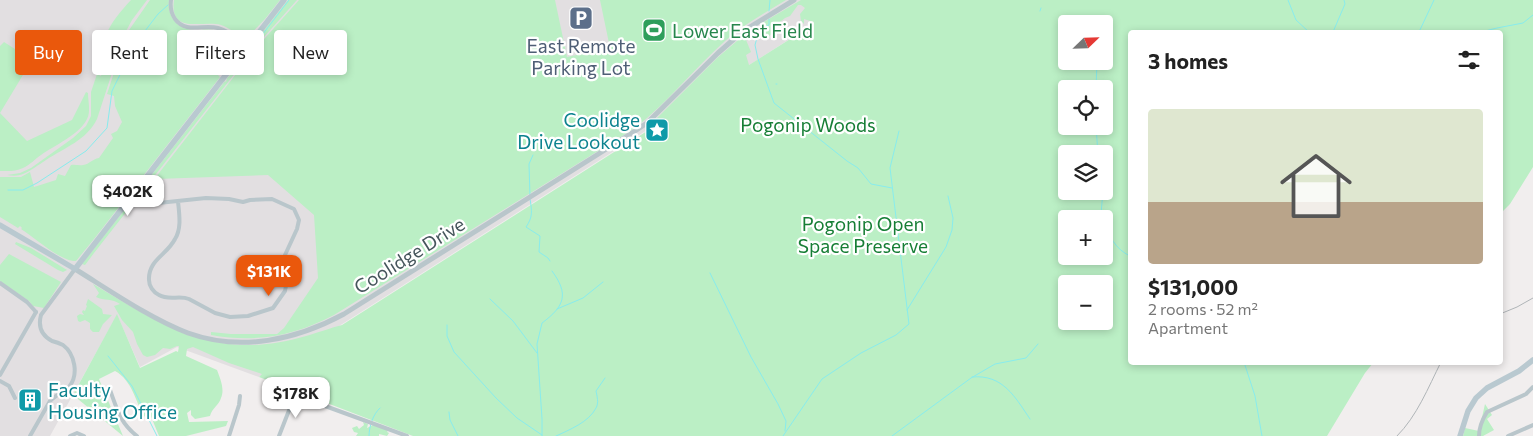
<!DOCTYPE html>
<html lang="en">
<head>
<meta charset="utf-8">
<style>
	:root { --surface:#fff; --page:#f2f2f2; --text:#222; --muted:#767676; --accent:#ea580c }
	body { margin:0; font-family:Commissioner,sans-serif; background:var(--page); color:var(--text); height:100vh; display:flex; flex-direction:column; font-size:19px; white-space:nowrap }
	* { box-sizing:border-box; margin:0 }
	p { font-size:16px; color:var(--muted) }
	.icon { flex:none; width:28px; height:28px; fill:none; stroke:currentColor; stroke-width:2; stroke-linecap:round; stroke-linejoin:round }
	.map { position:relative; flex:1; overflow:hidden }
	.drawer { position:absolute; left:1128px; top:30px; width:375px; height:335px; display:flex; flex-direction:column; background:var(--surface); border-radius:5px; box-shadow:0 2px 8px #0003 }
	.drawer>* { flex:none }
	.guide { position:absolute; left:15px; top:30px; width:475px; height:45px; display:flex; gap:10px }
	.needle { width:32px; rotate:67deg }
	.tools { position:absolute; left:1058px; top:15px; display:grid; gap:10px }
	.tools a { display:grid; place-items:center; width:55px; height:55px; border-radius:5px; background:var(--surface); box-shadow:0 2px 8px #0003; font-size:25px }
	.price { position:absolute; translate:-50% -42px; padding:0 11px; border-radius:10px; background:#fff; color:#222; font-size:16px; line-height:32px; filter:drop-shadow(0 1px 2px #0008) }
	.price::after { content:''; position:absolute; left:50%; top:30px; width:15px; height:11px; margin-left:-8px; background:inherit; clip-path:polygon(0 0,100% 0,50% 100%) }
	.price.active { background:var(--accent); color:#fff }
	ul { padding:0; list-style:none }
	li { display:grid; align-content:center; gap:10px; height:265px; padding:0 20px }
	li span { display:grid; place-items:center; height:155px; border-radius:5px; color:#555 }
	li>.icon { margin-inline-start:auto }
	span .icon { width:90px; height:90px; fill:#fffc; stroke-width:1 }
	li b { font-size:21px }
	h2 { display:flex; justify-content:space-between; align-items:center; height:60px; padding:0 20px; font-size:21px }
	.pill { padding:0 18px; border-radius:5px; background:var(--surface); box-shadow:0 2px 8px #0003; font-size:18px; line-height:45px }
	.pill.active { background:var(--accent); color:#fff }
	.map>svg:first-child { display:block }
	.education { fill:#e2dfe1 }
	.green { fill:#bbefc5; fill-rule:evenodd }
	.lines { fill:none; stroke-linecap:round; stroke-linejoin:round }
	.stream { stroke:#88eced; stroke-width:1 }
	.minor { stroke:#b9c6cb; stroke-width:4 }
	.tertiary { stroke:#b9c6cb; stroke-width:5 }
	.secondary { stroke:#b9c9d0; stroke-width:5.5 }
	.rail { stroke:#b0b5b8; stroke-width:1 }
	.labels { text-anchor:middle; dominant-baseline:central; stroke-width:4.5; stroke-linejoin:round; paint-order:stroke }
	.leisure-label { font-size:19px; fill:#27864d; stroke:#fff; text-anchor:start }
	.service-label { font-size:19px; fill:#4e5e75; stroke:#fff }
	.culture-label { font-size:19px; fill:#0d838f; stroke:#fff; text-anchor:end }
	.park-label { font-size:19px; fill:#167e35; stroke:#fff }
	.street-label { font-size:19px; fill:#46565c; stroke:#fff }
</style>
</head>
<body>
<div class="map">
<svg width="1533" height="436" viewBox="0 0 1533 436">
	<rect width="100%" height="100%" fill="#f1eeee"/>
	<polygon class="education" points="0,0 851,0 259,377 177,347 140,367 117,315 50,436 0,436"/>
	<g class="green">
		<path d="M131 0H147L132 20 125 33 97 119C87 140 64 148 46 160 38 165 31 171 23 174 18 176 13 176 7 175L20 173 31 168 73 138 86 126 91 116V92L97 74 101 76 103 67 100 66C103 34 109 24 131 0Z"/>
		<path d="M150 0H169C167 18 179 31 197 30L198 32H201V30C217 28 227 33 240 43V46L235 51 233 55 230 56 232 59 221 75H218L220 77 217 81 94 239 76 261C61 262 34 237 21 229L22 228 20 226 18 228 0 217V177H21L30 172 34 187 56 180 58 174 65 176 71 165C75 164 79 166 83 165 90 164 92 159 99 158L113 138 111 134 117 131 122 122 115 106 114 96 107 94 127 33Z"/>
		<path d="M174 0H280L265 19 244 41C238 35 230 28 221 25 203 20 169 35 174 0Z"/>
		<polygon points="288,0 297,0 255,47 254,45 257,39"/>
		<path d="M299 0H555L567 57 610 48 600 0H786C765 13 743 25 725 41 694 69 668 102 635 128L334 315C294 336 257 343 211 335V332L231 334H277L284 328 318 278 314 215 268 175 156 179 145 191 257 47Z"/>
		<path d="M801 0H1533V167L1510 204 1500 214V32H1130V362L1373 363 1365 373 1327 436H413L259 377 262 374 229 363 193 347 187 349 186 356 217 370C220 378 225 389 221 398 219 405 212 408 210 416L195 419 191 415V410L187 413 189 422 228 421 226 426 186 436H159L150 414 148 412 144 417C136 402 132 380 115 371L99 379 123 436 73 395 117 314 140 368 176 351 178 352 179 346H177L170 349 163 348 155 355 147 357 143 355 137 344 133 332 122 320 114 306 120 304C112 298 104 301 96 297L99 293 93 284C153 319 202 354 275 343 298 340 320 331 342 325L655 126 653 122 717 58 744 35 751 52 746 55 749 65 814 24 813 22 804 19V24L801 21 800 14 805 8 801 5H798L790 16 785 18 780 22 781 27 769 36 762 35 765 28 762 23ZM1066 24H1104V61H1066ZM1066 89H1104V126H1066ZM1066 154H1104V191H1066ZM1066 219H1104V256H1066ZM1066 284H1104V321H1066Z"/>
		<path d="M4 42 32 60 0 113 27 141 72 120 86 92 88 93C88 101 91 112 87 119 79 135 55 145 41 155 35 159 30 165 23 168 15 172 8 171 0 171V46Z"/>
		<polygon points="251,51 236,72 94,253 85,265 82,264 225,81 226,82 227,78 240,65"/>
		<polygon points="16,242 31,248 67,270 63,272 58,270 15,244"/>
		<polygon points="9,254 61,282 44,308 33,306 29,301 0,281 0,265"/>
		<polygon points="88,299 102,309 103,314 112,315 103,324 99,332 93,332 90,329 90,323 85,320 80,322 78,321 77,316 80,314 84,315 82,312 83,310 85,311 87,306 86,305"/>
		<polygon points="1485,404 1492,415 1487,419 1494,430 1483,436 1463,436 1465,428 1479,431"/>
		<polygon points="363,422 368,424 367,428 373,425 390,428 387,432 389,433 387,436 379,434 379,436 356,436 358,433 354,432 352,428 357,426 359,429 364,425"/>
	</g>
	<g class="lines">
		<g class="stream">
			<polyline points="1288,0 1296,20 1309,32"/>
			<polyline points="769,11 770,0"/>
			<polyline points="1040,11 1041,8"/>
			<polyline points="769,19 769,25 764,27 758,34 755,45 758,59 774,103 847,161 858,168 871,184 892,188"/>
			<polyline points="1135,31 1137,32"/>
			<polyline points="1333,32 1345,4 1344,0"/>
			<polyline points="1419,32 1434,0"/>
			<polyline points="1481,32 1497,28 1523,23 1533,15"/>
			<polyline points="259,39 289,0"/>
			<polyline points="776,84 777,84"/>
			<polyline points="1096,89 1097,61"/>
			<polyline points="1096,126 1098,154"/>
			<polyline points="8,190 23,190 37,183 86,151 107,128 112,91 135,44 158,14 168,5"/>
			<polyline points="530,196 529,164 533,155"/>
			<path d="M530 199C532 211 533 217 526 227L540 236 539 252 548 258 550 261"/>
			<polyline points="1103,219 1101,214 1103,191"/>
			<path d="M1104 221C1109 236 1115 249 1130 256"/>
			<polyline points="710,273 751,357 778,404 786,421 785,431"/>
			<polyline points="490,299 513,321 537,353"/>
			<polyline points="557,309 583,298 603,282"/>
			<polyline points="907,310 946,247 952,230 953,218 948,196"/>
			<polyline points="447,325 447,336 454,352 496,398 517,418 542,435"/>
			<polyline points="108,356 132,386 157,436"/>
			<polyline points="1244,362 1255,396 1262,436"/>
			<path d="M972 377C1003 374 1015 397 1030 419"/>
			<polyline points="449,412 450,420 458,436"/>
			<path d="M369 436C369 427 373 414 380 408"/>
			<path d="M542 436V419L537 344 542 323C565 306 569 294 552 271"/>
			<path d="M556 436C569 430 589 422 596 408 599 403 597 396 596 391L605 378"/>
			<polyline points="783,436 822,379 861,353 896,335 909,324 890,168 899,131"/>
			<polyline points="892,436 971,378 995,364 1026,358 1038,344"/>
		</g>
		<g class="minor">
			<path d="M171 0C170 7 171 13 175 19 186 34 203 24 218 28 230 31 238 40 248 47"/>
			<path d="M149 204 206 198 229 199 243 202 250 200 272 199 294 209 299 220 297 229 285 255 287 280 285 291 273 308 248 316 230 317 215 313 189 299C179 295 169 301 159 295 153 292 149 286 149 280 148 260 167 255 175 239 182 228 179 213 178 201"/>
			<polyline points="0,283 27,302 36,312"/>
			<polyline points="0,375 36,312"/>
			<polyline points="0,381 9,386 15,398"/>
			<path d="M110 390C117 409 120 423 137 436"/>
			<path d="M30 436 50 401C56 394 64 393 69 387 79 375 75 354 63 345 59 343 56 342 52 341 41 335 38 326 41 315L75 269"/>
			<polyline points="70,436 77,433 84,436"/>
			<polyline points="229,436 239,405 240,396"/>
			<polyline points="279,436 295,395 407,436"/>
			<path d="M1479 436C1479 427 1482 420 1487 412L1526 394 1533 387"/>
			<polyline points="1508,436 1533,425"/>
		</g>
		<path class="tertiary" d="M75 269C109 290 151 319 188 333 241 352 296 340 344 314L635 131 647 123 718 53 742 32 794 0"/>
		<g class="secondary">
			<polyline points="0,225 75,269 284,0"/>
			<polyline points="1460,436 1468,411 1476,398 1487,388 1519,371 1533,360"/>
		</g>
		<g class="rail">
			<polyline points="1500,314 1517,307 1533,298"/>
			<path d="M1397 436C1417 416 1428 388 1441 362"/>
		</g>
	</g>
	<defs>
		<g id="parking-square" transform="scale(1.25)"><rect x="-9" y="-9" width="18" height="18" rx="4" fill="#5c6f8a" stroke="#fff"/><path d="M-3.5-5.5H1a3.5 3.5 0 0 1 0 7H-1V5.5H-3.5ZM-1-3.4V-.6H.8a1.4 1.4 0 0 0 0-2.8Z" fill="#fff"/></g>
		<g id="stadium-square" transform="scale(1.25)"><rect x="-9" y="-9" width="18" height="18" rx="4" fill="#2e9e5b" stroke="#fff"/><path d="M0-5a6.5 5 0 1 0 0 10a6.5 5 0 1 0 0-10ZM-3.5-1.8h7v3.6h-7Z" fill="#fff"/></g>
		<g id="sight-square" transform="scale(1.25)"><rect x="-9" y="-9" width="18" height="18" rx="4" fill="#0f9aa8" stroke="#fff"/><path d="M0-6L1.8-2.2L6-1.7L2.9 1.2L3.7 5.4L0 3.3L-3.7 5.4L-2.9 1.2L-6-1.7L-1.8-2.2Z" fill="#fff"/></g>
		<g id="building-square" transform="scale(1.25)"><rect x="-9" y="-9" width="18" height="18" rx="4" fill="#0f9aa8" stroke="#fff"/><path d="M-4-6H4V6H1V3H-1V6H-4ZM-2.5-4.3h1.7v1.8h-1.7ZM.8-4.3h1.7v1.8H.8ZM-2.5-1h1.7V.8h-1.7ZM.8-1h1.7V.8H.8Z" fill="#fff"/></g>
	</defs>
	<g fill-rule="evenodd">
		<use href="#parking-square" x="581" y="18"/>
		<use href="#stadium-square" x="654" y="30"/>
		<use href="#sight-square" x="657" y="130"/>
		<use href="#building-square" x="30" y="400"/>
	</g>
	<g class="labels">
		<g class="leisure-label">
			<text x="672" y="30">Lower East Field</text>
		</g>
		<g class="service-label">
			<text x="581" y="45">East Remote<tspan x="581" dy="22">Parking Lot</tspan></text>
		</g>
		<g class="culture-label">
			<text x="640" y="119">Coolidge<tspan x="640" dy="22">Drive Lookout</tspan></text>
			<text x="48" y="389" text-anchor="start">Faculty<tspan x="48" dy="22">Housing Office</tspan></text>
		</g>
		<g class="park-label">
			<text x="808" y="124">Pogonip Woods</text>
			<text x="863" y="223">Pogonip Open<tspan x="863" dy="22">Space Preserve</tspan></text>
		</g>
		<g class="street-label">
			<text transform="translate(409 255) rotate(-32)">Coolidge Drive</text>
		</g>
	</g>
</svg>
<div class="tools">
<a><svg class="needle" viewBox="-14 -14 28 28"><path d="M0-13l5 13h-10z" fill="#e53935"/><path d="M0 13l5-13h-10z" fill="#767676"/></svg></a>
<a><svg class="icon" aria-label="locate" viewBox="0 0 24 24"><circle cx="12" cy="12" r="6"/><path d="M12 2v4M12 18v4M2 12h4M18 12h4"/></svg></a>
<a><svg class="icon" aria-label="layers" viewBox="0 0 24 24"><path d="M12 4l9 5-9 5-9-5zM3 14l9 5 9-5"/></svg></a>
<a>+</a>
<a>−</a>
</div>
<b class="price" style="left:128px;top:217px">$402K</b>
<b class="price active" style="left:269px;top:297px">$131K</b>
<b class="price" style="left:296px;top:419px">$178K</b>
<div class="guide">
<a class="pill active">Buy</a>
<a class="pill">Rent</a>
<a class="pill">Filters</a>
<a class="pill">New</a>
</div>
<section class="drawer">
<h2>3 homes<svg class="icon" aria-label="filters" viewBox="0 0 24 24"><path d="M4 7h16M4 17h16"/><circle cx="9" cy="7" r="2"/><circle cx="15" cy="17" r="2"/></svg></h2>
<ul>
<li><span style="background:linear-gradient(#dfe7d0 60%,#b9a48a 0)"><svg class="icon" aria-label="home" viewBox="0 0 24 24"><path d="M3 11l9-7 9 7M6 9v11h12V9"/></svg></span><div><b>$131,000</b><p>2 rooms · 52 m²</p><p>Apartment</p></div></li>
</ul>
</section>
</div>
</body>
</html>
